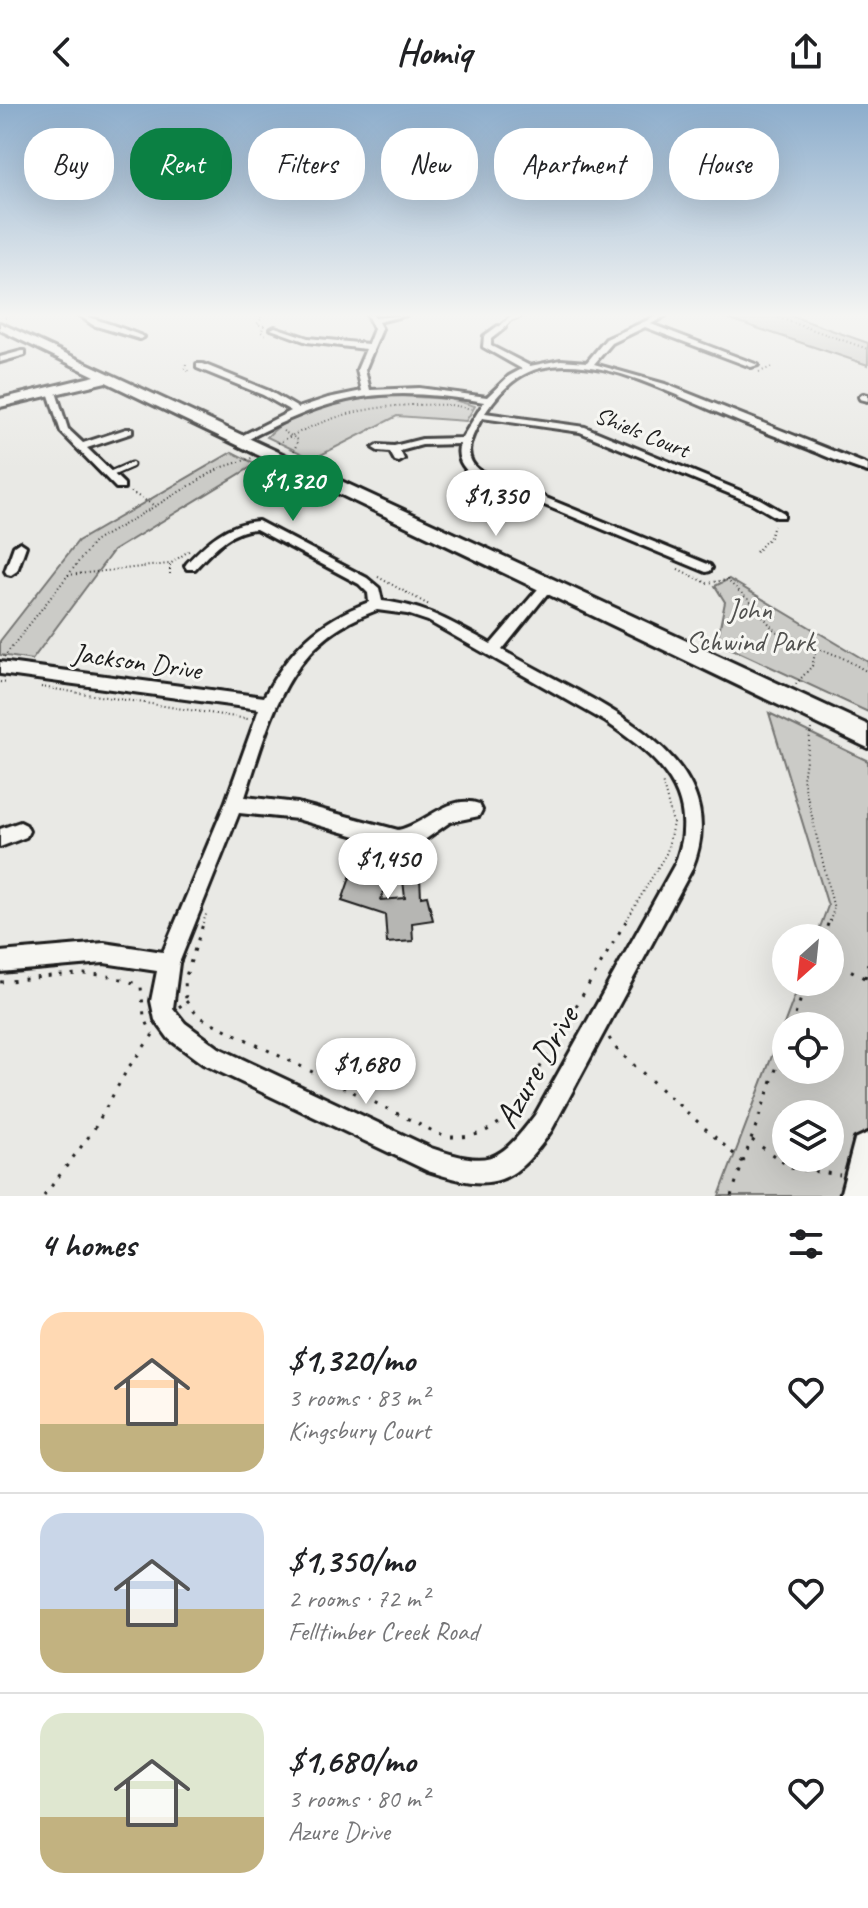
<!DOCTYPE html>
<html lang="en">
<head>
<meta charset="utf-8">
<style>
	:root { --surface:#fff; --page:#f6f6f6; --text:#202124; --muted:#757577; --line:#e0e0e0; --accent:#0b8043 }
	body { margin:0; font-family:Caveat,sans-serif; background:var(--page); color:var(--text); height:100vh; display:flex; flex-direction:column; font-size:30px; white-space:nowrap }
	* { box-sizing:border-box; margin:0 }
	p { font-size:26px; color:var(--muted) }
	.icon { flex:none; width:44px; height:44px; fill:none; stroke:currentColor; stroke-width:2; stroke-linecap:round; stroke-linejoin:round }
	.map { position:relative; height:1092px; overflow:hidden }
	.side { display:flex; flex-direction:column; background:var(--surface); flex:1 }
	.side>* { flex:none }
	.top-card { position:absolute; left:24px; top:24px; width:820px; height:72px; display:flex; gap:16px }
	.needle { width:52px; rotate:207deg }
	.tools { position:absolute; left:772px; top:820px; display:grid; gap:16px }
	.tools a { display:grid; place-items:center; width:72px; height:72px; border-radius:50%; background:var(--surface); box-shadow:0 8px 32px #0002; font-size:40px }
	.price { position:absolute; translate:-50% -68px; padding:0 18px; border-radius:28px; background:#fff; color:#222; font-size:26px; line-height:52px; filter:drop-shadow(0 2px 4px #0008) }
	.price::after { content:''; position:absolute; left:50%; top:48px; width:24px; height:18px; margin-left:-12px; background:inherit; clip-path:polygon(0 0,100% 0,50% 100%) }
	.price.selected { background:var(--accent); color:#fff }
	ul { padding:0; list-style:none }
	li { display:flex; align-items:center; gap:24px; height:200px; padding:0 40px }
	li+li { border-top:2px solid var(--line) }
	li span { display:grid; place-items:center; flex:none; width:224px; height:160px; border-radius:24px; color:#555 }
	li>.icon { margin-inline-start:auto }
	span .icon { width:96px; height:96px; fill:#fffc; stroke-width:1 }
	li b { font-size:34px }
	h2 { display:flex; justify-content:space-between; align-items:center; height:96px; padding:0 40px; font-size:34px }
	.tag { padding:0 28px; border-radius:32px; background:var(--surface); box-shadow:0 8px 32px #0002; font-size:28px; line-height:72px }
	.tag.selected { background:var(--accent); color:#fff }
	header { display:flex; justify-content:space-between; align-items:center; height:104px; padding:0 40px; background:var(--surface); font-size:36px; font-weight:700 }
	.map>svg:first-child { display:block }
	.green { fill:#cbcbc7; stroke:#747472; stroke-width:2; fill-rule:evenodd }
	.building { fill:#b6b6b3; stroke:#1c1c1c; stroke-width:2 }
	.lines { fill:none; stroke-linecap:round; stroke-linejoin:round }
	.lane-far1-casing { stroke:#1c1c1c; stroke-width:7 }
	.lane-casing { stroke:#1c1c1c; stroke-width:9 }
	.street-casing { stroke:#1c1c1c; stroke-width:6 }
	.secondary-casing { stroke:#1c1c1c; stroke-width:6 }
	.path-far1 { stroke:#1c1c1c; stroke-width:2; stroke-dasharray:1 3; stroke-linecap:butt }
	.path { stroke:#1c1c1c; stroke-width:3; stroke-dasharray:3 9; stroke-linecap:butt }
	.lane-far1 { stroke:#f6f6f2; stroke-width:4 }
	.lane { stroke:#f6f6f2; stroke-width:5 }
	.street { fill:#f6f6f2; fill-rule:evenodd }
	.secondary { fill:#f6f6f2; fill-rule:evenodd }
	.labels { text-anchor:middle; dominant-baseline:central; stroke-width:6; stroke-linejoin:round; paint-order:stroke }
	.far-street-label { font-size:24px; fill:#1c1c1c; stroke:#f6f6f2 }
	.park-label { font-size:28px; fill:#51514f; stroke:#f6f6f2 }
	.street-label { font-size:28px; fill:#1c1c1c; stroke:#f6f6f2 }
	.near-street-label { font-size:34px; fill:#1c1c1c; stroke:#f6f6f2 }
</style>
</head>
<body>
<header><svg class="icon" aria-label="back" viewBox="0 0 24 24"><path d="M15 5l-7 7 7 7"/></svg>Homiq<svg class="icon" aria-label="share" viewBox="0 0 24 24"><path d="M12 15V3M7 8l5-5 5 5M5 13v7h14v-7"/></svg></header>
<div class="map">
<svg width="868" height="1092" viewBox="0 0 868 1092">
	<rect width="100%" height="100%" fill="#e9e9e5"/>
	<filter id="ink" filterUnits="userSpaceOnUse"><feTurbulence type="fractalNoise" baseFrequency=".0125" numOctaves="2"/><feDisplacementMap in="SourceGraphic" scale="16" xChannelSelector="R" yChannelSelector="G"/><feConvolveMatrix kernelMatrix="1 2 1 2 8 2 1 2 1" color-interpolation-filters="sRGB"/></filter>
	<g filter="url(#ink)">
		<g class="green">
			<polygon points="718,211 789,211 868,239 868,261"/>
			<path d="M397 292 450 295 475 302 466 317 397 312 313 355 267 333C296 302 355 294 397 292Z"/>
			<polygon points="232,348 256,360 113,447 32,556 0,551 0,537 78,437"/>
			<polygon points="729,475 868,558 868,608 717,538 725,498 715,482"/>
			<path d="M769 609 868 657V1092H719L800 878H830V834H816L828 802ZM786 922H830V966H786ZM786 1010H830V1054H786Z"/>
		</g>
		<polygon class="building" points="355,759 390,767 381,796 405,794 403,776 420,773 421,793 427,792 433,816 412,819 413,837 387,839 385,811 342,797"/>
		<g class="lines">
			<g class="lane-far1-casing">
				<polyline id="lane-far1" points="501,224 510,215 522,211"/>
			</g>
			<g class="lane-casing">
				<polyline id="lane" points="108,371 131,361"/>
			</g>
			<g class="street-casing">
				<g id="street">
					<path d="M79 211C86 211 136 229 144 233L140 235 93 221Z"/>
					<path d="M367 211H373L375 214 406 211 378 218 382 225 365 266 370 286 419 284 487 293 509 272 522 265 483 243 484 232 498 222 505 224 491 235V242L530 262 561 256 587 258 606 235 659 211H667L651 220 758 261 751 263 645 223 612 239 594 260 665 280 868 361V368C847 362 826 352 806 344 773 331 741 319 709 305 658 284 597 251 540 264 516 270 498 289 485 309L585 323 760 395 784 409V413H776L752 399 580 328 482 314C472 332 460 352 480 367L710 461 712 464 710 467 706 468 472 371C463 364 455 353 460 340L422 341 400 347 404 355 399 358 395 357 390 348 378 347 373 344 378 341 394 342 422 335 462 334 484 298C381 281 333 290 241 339H235V335L291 307 263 291 197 264V260H203L269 287 298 304 328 294 362 287 357 266 366 245 307 238 271 225 275 223 308 234 368 240 374 225Z"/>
					<polygon points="22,247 25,247 25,251 0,258 0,253"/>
					<polygon points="52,285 56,288 68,325 83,339 126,325 132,325 132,329 87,344 124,380 124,384 116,384 61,328 48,288"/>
					<polygon points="863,290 868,291 868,297 860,295 859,293"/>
					<path d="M258 417 367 474 379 484 382 497C427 502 452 519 491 540L543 479H551L553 482 551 485 502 546C527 560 552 573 578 587 646 624 730 676 691 767L551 1027C512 1083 492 1088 428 1067L203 960 169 935 155 916 151 897 157 867 104 859 0 868V848L104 839 163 848 225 700 259 605 0 570V558L264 593C289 546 318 517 369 498L368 489 359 480 256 425C230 426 212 447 195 465H187L185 462 187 459C207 438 227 419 258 417ZM377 506 407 510 428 517 606 618C644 644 687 675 683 727 683 737 679 748 676 758L535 1011C498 1060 489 1063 431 1044L219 944 185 919 173 904 179 859 239 709 297 715 398 744 423 737 450 718 479 712 482 706 479 700C449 689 425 721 398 726L297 699 245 693C272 611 286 539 377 506Z"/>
					<polygon points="20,438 26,442 17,467 11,471 7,470 5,467 14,442"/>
					<polygon points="20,718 26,721 29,727 26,733 0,743 0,725"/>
				</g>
			</g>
			<g class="secondary-casing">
				<g id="secondary">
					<polygon points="0,219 868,621 868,644 106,278 0,303 0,295 95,272 0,226"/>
					<polygon points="868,1029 868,1092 840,1092 855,1035"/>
				</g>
			</g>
			<g class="path-far1">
				<polyline points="257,211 262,214 257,220 264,222 261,228 266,231"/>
				<polyline points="771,211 868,245"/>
				<polyline points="5,214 16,211"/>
				<polyline points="186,260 185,265 190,268"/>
				<polyline points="759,268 772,263"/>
				<polyline points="451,301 473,305"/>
				<polyline points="283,327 298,336 294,347"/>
				<path d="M278 339C338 306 383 299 451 301"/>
				<polyline points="131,388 153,401"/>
				<polyline points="756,448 770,433 774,422"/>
				<polyline points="678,465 707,479 727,476 753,500 775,527 841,553 868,568"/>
				<polyline points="170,470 170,460 190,446"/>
				<polyline points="68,471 169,460"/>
				<polyline points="378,473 429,501"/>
				<polyline points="4,553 94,438 220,364 252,354"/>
				<polyline points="0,578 7,579"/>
				<polyline points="796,580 812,562 816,546"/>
				<polyline points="41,583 248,615"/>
				<polyline points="811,625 803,675 834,805 829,819"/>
				<polyline points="203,819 207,808"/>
				<polyline points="625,819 667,748 673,719 662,677"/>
			</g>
			<g class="path">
				<polyline points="823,834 829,817"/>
				<polyline points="830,855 868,876"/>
				<polyline points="865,874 868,859"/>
				<path d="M0 878C45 874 100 860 141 883L144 912 152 930"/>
				<path d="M186 897 198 912 443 1032C475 1037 497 1025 518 1001L626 817"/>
				<polyline points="179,903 186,897 185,875 204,817"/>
				<polyline points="791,922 807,878"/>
				<polyline points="609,934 618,947 743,1058"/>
				<polyline points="752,1036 791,1064 840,1071"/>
				<polyline points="44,1092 93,1027 128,964 155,928"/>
				<polyline points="731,1092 786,937"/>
			</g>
			<use href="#lane-far1" class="lane-far1"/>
			<use href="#lane" class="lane"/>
			<use href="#street" class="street"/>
			<use href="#secondary" class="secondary"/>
		</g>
	</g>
	<linearGradient id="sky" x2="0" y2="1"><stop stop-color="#8cadcc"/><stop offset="0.58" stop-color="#f5f5f3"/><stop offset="1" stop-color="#f5f5f3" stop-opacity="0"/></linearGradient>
	<rect width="868" height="364" fill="url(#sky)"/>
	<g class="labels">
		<g class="far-street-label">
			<text transform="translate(642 328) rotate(22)">Shiels Court</text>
		</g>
		<g class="park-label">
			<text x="750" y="505">John<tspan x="750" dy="32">Schwind Park</tspan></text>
		</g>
		<g class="street-label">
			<text transform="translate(137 557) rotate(8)">Jackson Drive</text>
		</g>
		<g class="near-street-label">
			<text transform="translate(536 963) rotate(-60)">Azure Drive</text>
		</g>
	</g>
</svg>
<div class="tools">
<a><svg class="needle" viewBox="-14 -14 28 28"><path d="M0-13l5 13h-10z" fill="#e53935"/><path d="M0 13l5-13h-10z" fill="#757577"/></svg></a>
<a><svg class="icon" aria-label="locate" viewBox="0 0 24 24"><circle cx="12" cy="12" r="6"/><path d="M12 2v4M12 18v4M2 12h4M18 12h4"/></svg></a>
<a><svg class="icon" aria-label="layers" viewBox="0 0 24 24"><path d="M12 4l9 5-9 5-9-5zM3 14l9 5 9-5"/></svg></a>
</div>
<b class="price selected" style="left:293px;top:419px">$1,320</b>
<b class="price" style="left:496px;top:434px">$1,350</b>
<b class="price" style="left:388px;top:797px">$1,450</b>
<b class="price" style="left:366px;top:1002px">$1,680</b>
<div class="top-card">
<a class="tag">Buy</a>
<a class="tag selected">Rent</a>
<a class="tag">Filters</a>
<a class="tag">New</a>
<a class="tag">Apartment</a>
<a class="tag">House</a>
</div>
</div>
<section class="side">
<h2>4 homes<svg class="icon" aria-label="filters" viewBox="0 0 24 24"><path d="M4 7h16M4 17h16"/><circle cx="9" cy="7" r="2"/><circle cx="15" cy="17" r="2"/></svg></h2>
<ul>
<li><span style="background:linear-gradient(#ffd9b3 70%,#c2b280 0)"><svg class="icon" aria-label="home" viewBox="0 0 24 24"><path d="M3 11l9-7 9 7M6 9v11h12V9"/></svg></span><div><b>$1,320/mo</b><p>3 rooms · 83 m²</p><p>Kingsbury Court</p></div><svg class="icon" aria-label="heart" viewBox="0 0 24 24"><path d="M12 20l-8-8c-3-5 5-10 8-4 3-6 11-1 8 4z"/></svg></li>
<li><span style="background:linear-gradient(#c9d6e8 60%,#c2b280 0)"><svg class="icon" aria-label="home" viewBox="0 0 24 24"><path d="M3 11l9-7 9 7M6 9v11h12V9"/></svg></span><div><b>$1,350/mo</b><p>2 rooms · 72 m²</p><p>Felltimber Creek Road</p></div><svg class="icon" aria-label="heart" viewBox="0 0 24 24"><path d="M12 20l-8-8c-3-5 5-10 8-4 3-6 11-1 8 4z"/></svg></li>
<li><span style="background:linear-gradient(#dfe7d0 65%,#c2b280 0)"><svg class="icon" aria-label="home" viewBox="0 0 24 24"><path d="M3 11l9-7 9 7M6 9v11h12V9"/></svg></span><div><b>$1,680/mo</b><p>3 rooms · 80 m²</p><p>Azure Drive</p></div><svg class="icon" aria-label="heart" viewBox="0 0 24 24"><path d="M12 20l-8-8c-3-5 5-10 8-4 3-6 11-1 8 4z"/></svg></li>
</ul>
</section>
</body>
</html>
